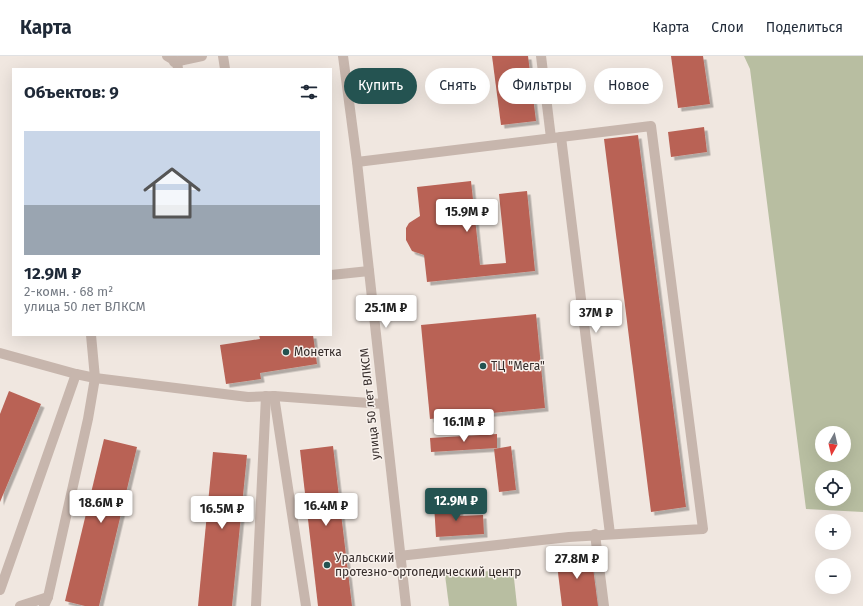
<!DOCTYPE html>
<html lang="ru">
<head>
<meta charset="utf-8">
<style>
	:root { --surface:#fff; --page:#f2f2f3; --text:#1f2937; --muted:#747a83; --line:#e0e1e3; --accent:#245351 }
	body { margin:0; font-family:"Fira Sans",sans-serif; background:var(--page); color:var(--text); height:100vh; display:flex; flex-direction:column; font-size:15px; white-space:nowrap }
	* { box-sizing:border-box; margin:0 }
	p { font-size:13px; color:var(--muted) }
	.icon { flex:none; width:22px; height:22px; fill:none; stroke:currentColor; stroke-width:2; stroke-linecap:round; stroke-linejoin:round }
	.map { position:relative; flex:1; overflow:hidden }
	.drawer { position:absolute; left:12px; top:12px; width:320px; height:268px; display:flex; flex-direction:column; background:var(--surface); border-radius:0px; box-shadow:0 4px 16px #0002 }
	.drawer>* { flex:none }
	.guide { position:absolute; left:344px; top:12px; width:380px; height:36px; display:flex; gap:8px }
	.needle { width:26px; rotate:188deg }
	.tools { position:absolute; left:815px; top:370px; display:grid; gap:8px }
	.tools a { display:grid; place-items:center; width:36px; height:36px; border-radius:50%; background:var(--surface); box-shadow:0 4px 16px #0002; font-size:20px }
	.price { position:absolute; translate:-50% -34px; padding:0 9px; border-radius:4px; background:#fff; color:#222; font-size:13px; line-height:26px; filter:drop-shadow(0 1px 2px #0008) }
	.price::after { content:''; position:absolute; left:50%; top:24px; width:12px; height:9px; margin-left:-6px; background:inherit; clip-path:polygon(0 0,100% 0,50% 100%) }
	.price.on { background:var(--accent); color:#fff }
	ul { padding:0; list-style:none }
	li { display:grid; align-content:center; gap:8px; height:212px; padding:0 12px }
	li+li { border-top:1px solid var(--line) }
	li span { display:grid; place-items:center; height:124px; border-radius:0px; color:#555 }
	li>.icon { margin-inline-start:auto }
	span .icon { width:72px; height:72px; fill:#fffc; stroke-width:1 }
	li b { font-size:17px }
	h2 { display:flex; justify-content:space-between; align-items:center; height:48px; padding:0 12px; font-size:17px }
	.pill { padding:0 14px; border-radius:18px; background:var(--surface); box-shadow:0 4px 16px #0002; font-size:14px; line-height:36px }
	.pill.on { background:var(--accent); color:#fff }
	header { display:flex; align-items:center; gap:24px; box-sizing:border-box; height:56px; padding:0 20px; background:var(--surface); border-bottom:1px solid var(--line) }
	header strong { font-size:19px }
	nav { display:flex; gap:22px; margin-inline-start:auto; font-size:14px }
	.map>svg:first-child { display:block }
	.green { fill:#b8bea1; fill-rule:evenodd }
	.building { fill:#b96255; filter:url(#shadow) }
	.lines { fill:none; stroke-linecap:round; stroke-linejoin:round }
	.minor { stroke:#c7b6ad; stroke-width:10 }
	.poi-dot { fill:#245351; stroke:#f8f1ec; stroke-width:1.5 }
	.labels { text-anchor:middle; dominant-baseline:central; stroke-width:3; stroke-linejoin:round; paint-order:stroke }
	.poi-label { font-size:12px; fill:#362d2b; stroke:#f8f1ec; text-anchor:start }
	.street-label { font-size:12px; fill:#362d2b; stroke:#f8f1ec }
</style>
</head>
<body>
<header>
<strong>Карта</strong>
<nav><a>Карта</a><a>Слои</a><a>Поделиться</a></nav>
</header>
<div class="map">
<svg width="863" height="550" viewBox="0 0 863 550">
	<defs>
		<filter id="shadow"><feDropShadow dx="3.5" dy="3.5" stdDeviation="0" flood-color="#0004"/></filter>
	</defs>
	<rect width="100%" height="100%" fill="#f0e7e0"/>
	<g class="green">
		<path d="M744 0H863V456L806 453 750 13ZM822 377H844V399H822ZM822 421H844V443H822Z"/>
		<polygon points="513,513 517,550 449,550 445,519"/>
	</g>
	<g class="building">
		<polygon points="492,0 528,0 536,65 501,69"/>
		<polygon points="671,0 703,0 710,48 678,52"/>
		<polygon points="704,71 707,96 671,101 668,76"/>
		<polygon points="638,79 686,451 651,456 604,83"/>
		<polygon points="471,125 480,209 506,207 499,138 527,135 535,215 427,226 424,199 412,195 406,184 406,172 409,167 420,160 417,131"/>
		<polygon points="536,258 545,352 430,363 421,269"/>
		<polygon points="259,279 313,279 317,308 260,317 261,323 226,328 220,289 260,283"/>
		<polygon points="9,335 41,348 0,446 0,358"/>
		<polygon points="497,378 497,392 431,396 430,382"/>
		<polygon points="104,383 137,391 99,550 85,550 65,545"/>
		<polygon points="333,390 352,550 318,550 300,394"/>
		<polygon points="511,390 516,434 499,436 494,393"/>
		<polygon points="213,396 247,399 232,550 198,550"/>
		<polygon points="459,447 460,460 483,459 484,478 436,481 434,448"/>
		<polygon points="591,496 598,550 562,550 556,500"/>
	</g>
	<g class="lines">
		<g class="minor">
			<polyline points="167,0 177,6 178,13"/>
			<polyline points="223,0 225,13"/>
			<polyline points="343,0 357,106 406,550"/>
			<polyline points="541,0 551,82"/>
			<polyline points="174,6 202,0"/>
			<polyline points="561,81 610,478"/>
			<polyline points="357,106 651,70 703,473 569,481 399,500"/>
			<polyline points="331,219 369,215"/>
			<polyline points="0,297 76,318 95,322 248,341 274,340 383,348"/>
			<polyline points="274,340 306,550"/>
			<polyline points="595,478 604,550"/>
			<polyline points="0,534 76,318"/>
			<polyline points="20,550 48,541"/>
			<polyline points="44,550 48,541 88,363 95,322 91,279"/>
			<polyline points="256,550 266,340"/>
		</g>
	</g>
	<g class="poi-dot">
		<circle cx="286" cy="296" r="4"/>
		<circle cx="483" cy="310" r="4"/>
		<circle cx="327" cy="509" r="4"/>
	</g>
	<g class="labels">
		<g class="poi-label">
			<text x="294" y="296">Монетка</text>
			<text x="491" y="310">ТЦ "Мега"</text>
			<text x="335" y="502">Уральский<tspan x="335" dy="14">протезно-ортопедический центр</tspan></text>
		</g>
		<g class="street-label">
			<text transform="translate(370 348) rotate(-96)">улица 50 лет ВЛКСМ</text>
		</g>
	</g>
</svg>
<div class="tools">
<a><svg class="needle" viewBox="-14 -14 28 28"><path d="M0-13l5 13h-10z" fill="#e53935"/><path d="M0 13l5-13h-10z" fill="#747a83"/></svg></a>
<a><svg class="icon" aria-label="locate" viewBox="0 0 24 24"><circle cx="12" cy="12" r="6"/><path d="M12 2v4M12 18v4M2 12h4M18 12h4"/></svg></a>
<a>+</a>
<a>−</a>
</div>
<b class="price" style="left:467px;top:177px">15.9M ₽</b>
<b class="price" style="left:386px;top:273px">25.1M ₽</b>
<b class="price" style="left:596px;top:278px">37M ₽</b>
<b class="price" style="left:464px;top:387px">16.1M ₽</b>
<b class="price on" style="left:456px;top:466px">12.9M ₽</b>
<b class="price" style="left:101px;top:468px">18.6M ₽</b>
<b class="price" style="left:326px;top:471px">16.4M ₽</b>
<b class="price" style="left:222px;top:474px">16.5M ₽</b>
<b class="price" style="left:577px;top:524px">27.8M ₽</b>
<div class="guide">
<a class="pill on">Купить</a>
<a class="pill">Снять</a>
<a class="pill">Фильтры</a>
<a class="pill">Новое</a>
</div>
<section class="drawer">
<h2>Объектов: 9<svg class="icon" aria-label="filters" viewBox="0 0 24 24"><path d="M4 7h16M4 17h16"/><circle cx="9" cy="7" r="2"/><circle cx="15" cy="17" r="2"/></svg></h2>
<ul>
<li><span style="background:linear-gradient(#c9d6e8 60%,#9aa5b1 0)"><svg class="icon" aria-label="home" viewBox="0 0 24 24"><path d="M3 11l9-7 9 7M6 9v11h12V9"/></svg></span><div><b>12.9M ₽</b><p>2-комн. · 68 m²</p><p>улица 50 лет ВЛКСМ</p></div></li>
</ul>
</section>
</div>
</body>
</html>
